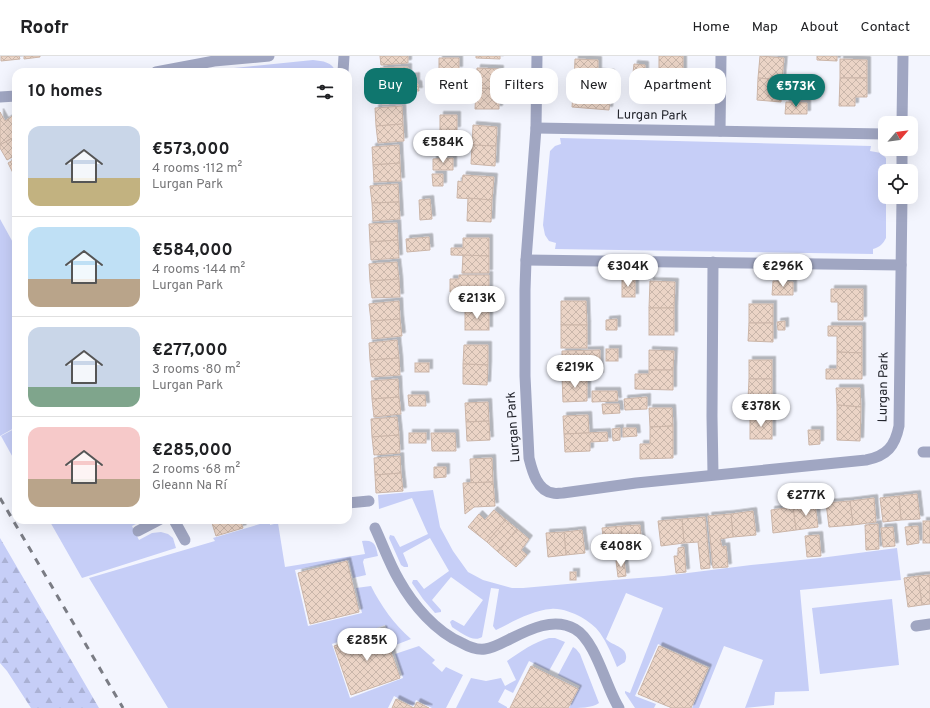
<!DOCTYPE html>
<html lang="en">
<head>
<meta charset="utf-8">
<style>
	:root { --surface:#fff; --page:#f6f6f6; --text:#202124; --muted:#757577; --line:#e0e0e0; --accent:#0f766e }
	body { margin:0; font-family:Overpass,sans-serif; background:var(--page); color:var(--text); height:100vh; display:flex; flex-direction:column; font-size:15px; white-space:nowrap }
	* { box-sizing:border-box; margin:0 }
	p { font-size:13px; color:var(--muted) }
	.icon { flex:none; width:22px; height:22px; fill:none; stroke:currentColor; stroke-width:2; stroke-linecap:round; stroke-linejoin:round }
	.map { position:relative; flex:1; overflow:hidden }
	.drawer { position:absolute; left:12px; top:12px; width:340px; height:456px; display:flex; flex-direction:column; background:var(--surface); border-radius:12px; box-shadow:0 4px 16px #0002 }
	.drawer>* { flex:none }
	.hud { position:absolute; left:364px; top:12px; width:380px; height:36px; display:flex; gap:8px }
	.needle { width:26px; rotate:62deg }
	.tools { position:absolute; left:878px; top:60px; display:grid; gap:8px }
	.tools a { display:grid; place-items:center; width:40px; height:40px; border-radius:8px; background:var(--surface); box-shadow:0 4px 16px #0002; font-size:20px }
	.price { position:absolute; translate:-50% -34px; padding:0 9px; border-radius:14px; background:#fff; color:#222; font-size:13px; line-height:26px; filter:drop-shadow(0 1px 2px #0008) }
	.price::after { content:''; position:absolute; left:50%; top:24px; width:12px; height:9px; margin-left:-6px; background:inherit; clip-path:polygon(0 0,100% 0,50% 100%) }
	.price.current { background:var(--accent); color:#fff }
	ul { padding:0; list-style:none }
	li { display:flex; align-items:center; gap:12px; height:100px; padding:0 16px }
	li+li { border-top:1px solid var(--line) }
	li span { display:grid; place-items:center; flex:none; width:112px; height:80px; border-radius:12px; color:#555 }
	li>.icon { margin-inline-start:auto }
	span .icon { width:48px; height:48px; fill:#fffc; stroke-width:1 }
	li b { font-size:17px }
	h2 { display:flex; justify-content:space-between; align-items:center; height:48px; padding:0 16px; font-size:17px }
	.pill { padding:0 14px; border-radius:12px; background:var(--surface); box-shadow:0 4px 16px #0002; font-size:14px; line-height:36px }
	.pill.current { background:var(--accent); color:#fff }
	header { display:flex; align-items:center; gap:24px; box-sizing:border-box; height:56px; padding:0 20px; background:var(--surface); border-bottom:1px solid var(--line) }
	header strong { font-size:19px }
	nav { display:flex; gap:22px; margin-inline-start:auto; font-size:14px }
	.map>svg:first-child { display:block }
	.green { fill:#c6cef7 }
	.forest { fill:url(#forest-firs) }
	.building { fill:url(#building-cross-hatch); stroke:#cbb5a8; filter:url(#shadow) }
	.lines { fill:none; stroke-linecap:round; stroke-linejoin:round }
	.minor { stroke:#a0a6c2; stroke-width:11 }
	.rail { stroke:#7a7c84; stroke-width:3; stroke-dasharray:7 7; stroke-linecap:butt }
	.labels { text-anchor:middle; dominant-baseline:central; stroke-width:3; stroke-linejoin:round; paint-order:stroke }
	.street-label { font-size:13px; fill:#24262e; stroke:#f3f5fe }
</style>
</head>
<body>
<header>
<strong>Roofr</strong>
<nav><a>Home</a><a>Map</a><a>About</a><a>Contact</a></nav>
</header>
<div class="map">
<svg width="930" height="652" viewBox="0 0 930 652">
	<defs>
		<pattern id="forest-firs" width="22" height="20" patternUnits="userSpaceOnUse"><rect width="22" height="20" fill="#c6cef7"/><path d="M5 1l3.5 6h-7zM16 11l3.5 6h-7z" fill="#aab1d4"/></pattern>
		<pattern id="building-cross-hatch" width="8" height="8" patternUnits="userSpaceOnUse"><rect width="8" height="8" fill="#ebd4c6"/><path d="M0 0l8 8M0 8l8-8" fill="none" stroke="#c9b6aa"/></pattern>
		<filter id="shadow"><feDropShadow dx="3.5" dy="-3.5" stdDeviation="0" flood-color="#0004"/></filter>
	</defs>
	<rect width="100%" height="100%" fill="#f3f5fe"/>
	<g class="green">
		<path d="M313 4C323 5 332 6 336 16H202L214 14Z"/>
		<path d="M560 82 871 90 870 95 881 97 886 102V115H885V141H886V182C883 188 880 191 873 193V198L555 193 556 187 549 185 545 179 543 169 550 95 555 90 561 88Z"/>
		<polygon points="0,163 16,192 16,371 0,380"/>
		<polygon points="16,372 16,407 1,380"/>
		<path d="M433 434 440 471 453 495 468 516 483 524 512 532H523L601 525 664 520 751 509 820 502 897 492 901 524 800 534 809 635 775 636 774 649 745 652 763 604 724 590 699 652H692L710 611 658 588 635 640 656 648 654 652H635L625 637V635L630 637 663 552 626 537 606 583C612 590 631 591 625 606L617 611C612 599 607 587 600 577 595 570 588 565 581 561 573 557 561 552 551 553 533 554 512 566 496 574L495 573 493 570 499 533 491 532 482 581C473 587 460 576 452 571L450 566 452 564H453L464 570 483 544 451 521 432 544 441 554V556L435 557 423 543 412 527 413 524H417L424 533 449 515 430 482 403 497 408 509V511H404L401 509 389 482 390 479 394 480 400 491 428 478 412 442 379 453 378 439Z"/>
		<polygon points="49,464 144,464 132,470 139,484 152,477 161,476 168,478 173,482 176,492 82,522"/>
		<path d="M270 465V469L278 467 285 511 365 498 362 485C375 483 376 490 378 500L364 503 363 506 366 519 353 522 349 504 295 514 308 570 362 557 356 532 371 530C381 550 394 568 411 583L393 590 385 569 332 588 350 642 403 622 395 598 419 590 435 604 432 607 442 616 446 611 463 619 446 652H432L416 644 413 650 394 640 388 652H168L89 522 215 485 213 482Z"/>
		<polygon points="892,543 899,609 820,618 812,552"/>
		<path d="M549 582H555L565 586 549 615 529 605 513 637 505 633 498 646 507 651V652H456L471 622 486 625 501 622 505 630 516 624 507 605C520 596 534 586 549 582Z"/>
		<path d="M573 591 576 593 580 598 599 647C592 652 579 652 569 652L580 630 558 619Z"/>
	</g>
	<polygon class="forest" points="0,482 99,652 31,652 7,615 0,607"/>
	<g class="building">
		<polygon points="1,0 19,0 20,3 1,5"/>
		<polygon points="24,0 40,0 40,1 24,3"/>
		<polygon points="380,0 408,0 408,7 381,9"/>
		<polygon points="476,0 500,0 500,3 476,2"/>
		<polygon points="659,0 683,0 683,17 659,16"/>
		<polygon points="760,0 784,2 782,24 758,22"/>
		<polygon points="817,0 837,0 837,5 817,4"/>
		<polygon points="439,2 459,2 459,14 439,13"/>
		<polygon points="575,3 598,4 598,16 611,17 610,29 574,27"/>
		<polygon points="840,3 867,4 867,22 840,22"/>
		<polygon points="634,8 645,9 645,18 633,17"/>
		<polygon points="408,11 408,21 416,20 416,28 381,30 380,12"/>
		<polygon points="477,12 500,13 499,33 476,32"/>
		<polygon points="659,16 683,17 681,39 658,38"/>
		<polygon points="633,20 645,21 644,31 633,30"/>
		<polygon points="758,22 782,24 781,46 757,44"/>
		<polygon points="840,22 867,22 867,41 855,41 855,50 839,50"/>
		<polygon points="574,27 597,29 596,35 611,36 609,54 572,51"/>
		<polygon points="418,28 419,35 410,35 410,46 382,48 381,30"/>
		<polygon points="476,32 499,33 499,53 475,53"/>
		<polygon points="786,46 807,47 807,58 785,58"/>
		<polygon points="402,50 403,68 376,70 375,52"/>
		<polygon points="0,56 5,65 14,59 16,62 16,80 0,89"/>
		<polygon points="440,59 457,59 457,74 440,75"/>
		<polygon points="403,68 404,85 378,87 376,70"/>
		<polygon points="473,69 497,71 496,90 472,89"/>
		<polygon points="16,80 16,99 7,104 0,92 0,89"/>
		<polygon points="399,89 400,107 373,109 372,91"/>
		<polygon points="472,89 496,90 495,110 471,108"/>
		<polygon points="16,102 16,123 8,107"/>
		<polygon points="453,102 453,114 433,114 433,103"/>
		<polygon points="400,107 401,125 374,126 373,109"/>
		<polygon points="432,118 443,118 443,130 433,130"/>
		<polygon points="463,119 494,121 492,144 457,142 458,125 462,126"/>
		<polygon points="398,128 399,146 372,147 370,130"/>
		<polygon points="468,142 492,144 491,166 467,165"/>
		<polygon points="430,143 432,163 420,164 419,144"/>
		<polygon points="399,146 400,163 373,165 372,147"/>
		<polygon points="397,167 398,184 370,186 369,168"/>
		<polygon points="429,181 430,194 407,196 406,183"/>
		<polygon points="463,182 489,182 489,200 451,199 451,192 463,192"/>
		<polygon points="398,184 399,202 371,204 370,186"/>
		<polygon points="463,199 489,200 489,217 462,217"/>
		<polygon points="397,206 399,223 370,225 369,208"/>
		<polygon points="459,219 489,219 489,236 450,236 450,223 459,223"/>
		<rect x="622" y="222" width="13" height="19"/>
		<polygon points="399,223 400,241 372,242 370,225"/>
		<polygon points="650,225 675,226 674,252 649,252"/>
		<polygon points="773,225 793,226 793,239 772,239"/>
		<polygon points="831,233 863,233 863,264 838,264 838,246 831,246"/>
		<rect x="465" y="236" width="24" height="18"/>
		<polygon points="399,245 400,263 371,265 369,248"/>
		<polygon points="561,245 586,245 587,269 561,269"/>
		<rect x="749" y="248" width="24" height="19"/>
		<rect x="649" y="252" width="25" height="27"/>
		<rect x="465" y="254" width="24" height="20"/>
		<polygon points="400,263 402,280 372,283 371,265"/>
		<polygon points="617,263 617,274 606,274 606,264"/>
		<polygon points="785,265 785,274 778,274 777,266"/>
		<polygon points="749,267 773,267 773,286 748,285"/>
		<rect x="561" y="269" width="26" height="23"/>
		<polygon points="828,270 862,270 862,297 837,296 837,280 828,280"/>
		<polygon points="397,284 399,302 370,304 369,287"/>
		<polygon points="464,289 488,289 488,309 463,308"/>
		<rect x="606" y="293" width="12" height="12"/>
		<polygon points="600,294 600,320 562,320 562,295"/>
		<polygon points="649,294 674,295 673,314 649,314"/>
		<polygon points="837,296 862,297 862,323 826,323 826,313 837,313"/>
		<polygon points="399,302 400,319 372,321 370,304"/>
		<rect x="749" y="304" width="23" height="19"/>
		<rect x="415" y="307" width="14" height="9"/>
		<polygon points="463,308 488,309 487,329 463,328"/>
		<polygon points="649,314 673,314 673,334 635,333 635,318 649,318"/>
		<polygon points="562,320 587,320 587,345 563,346"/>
		<polygon points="398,323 399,341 372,343 371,325"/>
		<polygon points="749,323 772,323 772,343 748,343"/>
		<polygon points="836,332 860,332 861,351 837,349"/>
		<polygon points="592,335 617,335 618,345 592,346"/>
		<polygon points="408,339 425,339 426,350 409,350"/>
		<polygon points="399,341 401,358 374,361 372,343"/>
		<polygon points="647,341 647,353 625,354 624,343"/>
		<polygon points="488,346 489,365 466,366 465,347"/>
		<polygon points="602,348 619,348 620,357 603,358"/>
		<polygon points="837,349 861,351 860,385 837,384"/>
		<polygon points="649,352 672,352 673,370 650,371"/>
		<polygon points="588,359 589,377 564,378 563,360"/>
		<polygon points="397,361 399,379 372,381 371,363"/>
		<rect x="750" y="361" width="22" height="22"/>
		<polygon points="489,365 490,384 467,385 466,366"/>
		<polygon points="673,370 673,402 640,403 640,388 650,388 650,371"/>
		<polygon points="620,372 620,384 613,385 612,373"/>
		<polygon points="623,372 636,372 637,380 623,381"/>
		<polygon points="808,374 820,374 820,388 809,389"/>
		<polygon points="607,376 608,385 590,386 590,395 565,396 564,378"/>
		<rect x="409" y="377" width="17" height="10"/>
		<polygon points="431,377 455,377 456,395 432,395"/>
		<polygon points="399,379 400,397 374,399 372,381"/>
		<polygon points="400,400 401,417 375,419 374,402"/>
		<polygon points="492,402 493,426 471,427 470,403"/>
		<polygon points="434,411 446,411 446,421 434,422"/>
		<polygon points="401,417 403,435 376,437 375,419"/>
		<polygon points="493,426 495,450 474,451 465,458 463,427"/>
		<polygon points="917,438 920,463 901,464 899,440"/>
		<polygon points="899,440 901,464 883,466 880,442"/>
		<polygon points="874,442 876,466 853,469 850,445"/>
		<polygon points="850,445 853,469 829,471 826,447"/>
		<polygon points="815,448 818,471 796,474 793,451"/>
		<polygon points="793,451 796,474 773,477 771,454"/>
		<polygon points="494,454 506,464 487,486 468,471 479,458 485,464"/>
		<polygon points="753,455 756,479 733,481 731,458"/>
		<polygon points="731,458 733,481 720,483 722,491 726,490 728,511 713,512 708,460"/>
		<polygon points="705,461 710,512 701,513 698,486 684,487 682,463"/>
		<polygon points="682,463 684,487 661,490 658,465"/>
		<polygon points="211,464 240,464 243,472 216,480"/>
		<polygon points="506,464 517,473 498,496 487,486"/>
		<rect x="923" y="465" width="7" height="22"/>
		<polygon points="878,468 879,493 866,494 865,469"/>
		<polygon points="640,469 642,492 623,493 621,470"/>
		<polygon points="621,470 623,493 605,495 602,472"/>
		<polygon points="918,470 919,487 907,489 905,471"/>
		<polygon points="893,471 895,490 883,491 881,472"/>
		<polygon points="517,473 529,483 521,494 527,499 516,511 498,496"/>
		<polygon points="582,474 585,497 566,499 564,476"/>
		<polygon points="564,476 566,499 548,501 546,477"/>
		<polygon points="819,479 821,500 807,501 805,480"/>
		<polygon points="684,491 686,516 676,517 674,500 678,500 678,492"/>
		<polygon points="624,504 626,520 618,521 616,505"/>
		<polygon points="347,505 359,556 310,568 298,517"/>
		<rect x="570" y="516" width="6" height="8"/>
		<polygon points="930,519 930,548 922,549 918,520"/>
		<polygon points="918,520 922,549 908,551 904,522"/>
		<polygon points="383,573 400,622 351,639 334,590"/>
		<polygon points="659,590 708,612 691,652 672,652 638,638"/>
		<polygon points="531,610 578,633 568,652 510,652"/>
		<polygon points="396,643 414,652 392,652"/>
		<polygon points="417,646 429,652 414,652"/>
	</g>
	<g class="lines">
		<g class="minor">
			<path d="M537 0 536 72 526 204 525 234V320L529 402C532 414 537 435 553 437 556 438 559 437 563 437L636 427 866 404C887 400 895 390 899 370L902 141"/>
			<polyline points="156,16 214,5 269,0"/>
			<polyline points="343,16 344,0"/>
			<polyline points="0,41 16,40"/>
			<polyline points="902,67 903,0"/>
			<polyline points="536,72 885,78"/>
			<polyline points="720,75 721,0"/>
			<polyline points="902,93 902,115"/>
			<polyline points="526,204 901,209"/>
			<polyline points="713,206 712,360 713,418"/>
			<polyline points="923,396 930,396"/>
			<polyline points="348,447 369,445"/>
			<polyline points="174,464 185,484"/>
			<path d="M375 472C383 489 389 507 399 524 413 549 436 576 462 587 469 591 477 594 485 593 494 592 502 587 510 583 530 573 554 561 575 573 596 585 606 632 619 652"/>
			<polyline points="138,475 159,464"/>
			<polyline points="916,570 930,568"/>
		</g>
		<polyline class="rail" points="0,442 123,652"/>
	</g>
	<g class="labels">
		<g class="street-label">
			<text transform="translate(652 60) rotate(1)">Lurgan Park</text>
			<text transform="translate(884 331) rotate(-89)">Lurgan Park</text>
			<text transform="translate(514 371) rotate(-94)">Lurgan Park</text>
		</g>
	</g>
</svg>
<div class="tools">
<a><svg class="needle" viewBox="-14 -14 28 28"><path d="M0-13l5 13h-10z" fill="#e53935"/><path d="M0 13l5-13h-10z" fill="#757577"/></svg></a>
<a><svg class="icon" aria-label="locate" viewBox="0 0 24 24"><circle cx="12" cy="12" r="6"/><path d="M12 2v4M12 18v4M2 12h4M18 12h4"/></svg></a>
</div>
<b class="price current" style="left:796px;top:52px">€573K</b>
<b class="price" style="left:443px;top:108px">€584K</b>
<b class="price" style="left:628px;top:232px">€304K</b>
<b class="price" style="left:783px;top:232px">€296K</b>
<b class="price" style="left:477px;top:264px">€213K</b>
<b class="price" style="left:575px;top:333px">€219K</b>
<b class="price" style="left:761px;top:372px">€378K</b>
<b class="price" style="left:806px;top:461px">€277K</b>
<b class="price" style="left:621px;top:512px">€408K</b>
<b class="price" style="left:367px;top:606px">€285K</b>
<div class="hud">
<a class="pill current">Buy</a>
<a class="pill">Rent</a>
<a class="pill">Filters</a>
<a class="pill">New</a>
<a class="pill">Apartment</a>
</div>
<section class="drawer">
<h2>10 homes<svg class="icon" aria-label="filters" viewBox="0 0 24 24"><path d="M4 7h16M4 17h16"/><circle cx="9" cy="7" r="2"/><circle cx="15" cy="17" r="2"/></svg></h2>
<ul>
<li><span style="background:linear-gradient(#c9d6e8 65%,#c2b280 0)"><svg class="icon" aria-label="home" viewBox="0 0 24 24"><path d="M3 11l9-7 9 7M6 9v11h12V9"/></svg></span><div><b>€573,000</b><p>4 rooms · 112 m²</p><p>Lurgan Park</p></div></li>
<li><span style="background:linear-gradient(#bfe0f5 65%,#b9a48a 0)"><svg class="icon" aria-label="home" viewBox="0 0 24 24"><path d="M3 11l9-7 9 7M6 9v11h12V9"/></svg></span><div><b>€584,000</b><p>4 rooms · 144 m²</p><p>Lurgan Park</p></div></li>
<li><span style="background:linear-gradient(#c9d6e8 75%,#7fa58c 0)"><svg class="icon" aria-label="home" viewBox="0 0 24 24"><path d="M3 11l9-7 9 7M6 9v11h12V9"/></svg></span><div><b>€277,000</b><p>3 rooms · 80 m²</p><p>Lurgan Park</p></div></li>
<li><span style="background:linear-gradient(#f6c9c9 65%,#b9a48a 0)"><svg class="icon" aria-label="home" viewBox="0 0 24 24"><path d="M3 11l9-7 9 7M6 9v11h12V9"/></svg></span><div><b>€285,000</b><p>2 rooms · 68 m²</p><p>Gleann Na Rí</p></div></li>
</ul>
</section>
</div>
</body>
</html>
